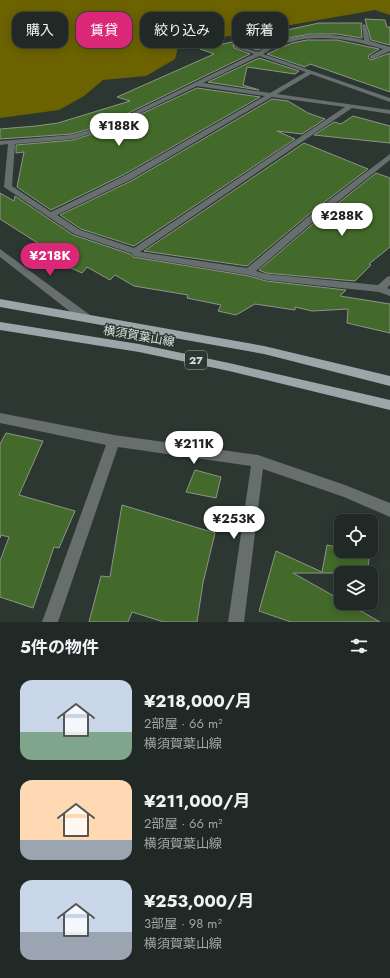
<!DOCTYPE html>
<html lang="ja">
<head>
<meta charset="utf-8">
<style>
	:root { --surface:#212926; --page:#29312e; --text:#f1f3f6; --muted:#a2a6a7; --line:#3e4543; --accent:#db2777 }
	body { margin:0; font-family:Jost,"Noto Sans JP",sans-serif; background:var(--page); color:var(--text); height:100vh; display:flex; flex-direction:column; font-size:15px; white-space:nowrap }
	* { box-sizing:border-box; margin:0 }
	p { font-size:13px; color:var(--muted) }
	.icon { flex:none; width:22px; height:22px; fill:none; stroke:currentColor; stroke-width:2; stroke-linecap:round; stroke-linejoin:round }
	.map { position:relative; height:622px; overflow:hidden }
	.panel { display:flex; flex-direction:column; background:var(--surface); flex:1 }
	.panel>* { flex:none }
	.banner { position:absolute; left:12px; top:12px; width:366px; height:36px; display:flex; gap:8px }
	.controls { position:absolute; left:334px; top:514px; display:grid; gap:8px }
	.controls a { display:grid; place-items:center; width:44px; height:44px; border-radius:8px; background:var(--surface); box-shadow:0 2px 10px #0003,0 0 0 1px var(--line); font-size:20px }
	.price { position:absolute; translate:-50% -34px; padding:0 9px; border-radius:14px; background:#fff; color:#222; font-size:13px; line-height:26px; filter:drop-shadow(0 1px 2px #0008) }
	.price::after { content:''; position:absolute; left:50%; top:24px; width:12px; height:9px; margin-left:-6px; background:inherit; clip-path:polygon(0 0,100% 0,50% 100%) }
	.price.active { background:var(--accent); color:#fff }
	ul { padding:0; list-style:none }
	li { display:flex; align-items:center; gap:12px; height:100px; padding:0 20px }
	li span { display:grid; place-items:center; flex:none; width:112px; height:80px; border-radius:12px; color:#555 }
	li>.icon { margin-inline-start:auto }
	span .icon { width:48px; height:48px; fill:#fffc; stroke-width:1 }
	li b { font-size:17px }
	h2 { display:flex; justify-content:space-between; align-items:center; height:48px; padding:0 20px; font-size:17px }
	.pill { padding:0 14px; border-radius:12px; background:var(--surface); box-shadow:0 2px 10px #0003,0 0 0 1px var(--line); font-size:14px; line-height:36px }
	.pill.active { background:var(--accent); color:#fff }
	.map>svg:first-child { display:block }
	.forest { fill:#6c6200 }
	.building { fill:#436a2a; stroke:#8d948a }
	.lines { fill:none; stroke-linecap:round; stroke-linejoin:round }
	.minor { fill:#676e6e; fill-rule:evenodd }
	.major { fill:#9aa6a7; fill-rule:evenodd }
	.labels { text-anchor:middle; dominant-baseline:central; stroke-width:3; stroke-linejoin:round; paint-order:stroke }
	.shield { fill:#2c3732; stroke:#a5adaa; stroke-width:1 }
	.shield-label { font-size:11px; font-weight:bold; fill:#d9e0dd }
	.street-label { font-size:12px; fill:#d9e0dd; stroke:#2c3732 }
</style>
</head>
<body>
<div class="map">
<svg width="390" height="622" viewBox="0 0 390 622">
	<rect width="100%" height="100%" fill="#2c3732"/>
	<polygon class="forest" points="0,0 390,0 390,15 375,10 212,39 178,47 175,59 146,76 103,80 84,96 59,110 0,118"/>
	<g class="building">
		<polygon points="365,19 385,20 387,27 390,27 390,45 371,40"/>
		<polygon points="319,23 362,23 361,25 362,38 337,34 310,34 283,39 258,50 233,44 234,48 250,54 106,124 72,134 0,139 0,129 36,126 58,123 130,101 117,97 214,54 200,49"/>
		<polygon points="307,40 337,40 379,49 369,55 368,58 371,60 390,53 390,92 310,64 305,67 267,54 292,43"/>
		<polygon points="259,58 299,71 295,74 247,67 243,85 259,90 208,82"/>
		<polygon points="197,88 260,97 123,175 51,210 17,187 24,152 16,153 16,145 73,140 111,128"/>
		<polygon points="272,99 288,101 308,113 325,119 302,134 277,131 295,139 134,246 81,229 60,215 131,181"/>
		<polygon points="353,116 390,126 390,143 314,135 334,122 341,124"/>
		<polygon points="304,143 368,169 314,210 247,266 144,251"/>
		<polygon points="376,173 390,178 390,247 369,264 371,265 355,281 266,273 259,270 322,216"/>
		<polygon points="0,193 14,201 15,196 73,235 130,254 133,257 249,276 266,281 346,290 340,296 390,304 390,333 347,323 348,309 312,311 295,307 295,310 255,304 236,315 218,311 221,305 187,298 188,295 134,286 115,275 110,280 87,267 82,273 49,258 55,254 0,219"/>
		<polygon points="6,433 43,441 19,495 75,511 59,548 54,547 33,608 0,597 0,561 9,537 1,535 0,538 0,444"/>
		<polygon points="195,470 221,477 216,498 186,492"/>
		<polygon points="122,505 215,533 203,583 197,622 164,622 132,612 128,622 89,622 101,576 110,577"/>
		<polygon points="327,545 341,548 341,551 370,553 367,573 293,573 341,600 341,603 347,603 380,622 291,622 259,611 276,551 322,572"/>
	</g>
	<g class="lines">
		<g class="minor">
			<path d="M364 24 366 25 370 41 390 47V51L372 59 370 58V56L383 49C344 37 300 30 263 54L390 98V102L311 74 277 94 390 110V114L352 108 140 252 247 268 315 211 390 154V160L321 215 256 271 266 274 378 285 387 277 390 276V285L387 288 390 289V296L379 292 266 280 249 275 133 256 131 253 74 234 4 187 8 144 0 145V141L72 135 107 125 254 54 234 47V45L258 52C291 31 328 32 364 40L362 25ZM259 56 306 72 270 93 203 83ZM197 86 265 96 124 176 51 212 12 186 15 144 73 139 111 127ZM272 97 345 107 134 248 80 230 57 215 130 180Z"/>
			<polygon points="0,249 90,315 91,318 90,321 82,321 0,257"/>
			<polygon points="0,413 114,435 258,455 345,485 390,503 390,517 344,497 263,469 244,622 228,622 251,466 118,447 58,622 42,622 106,445 0,423"/>
		</g>
		<g class="major">
			<polygon points="0,299 264,346 390,376 390,386 264,354 0,307"/>
			<polygon points="0,322 139,344 229,363 390,400 390,410 229,371 139,352 0,330"/>
		</g>
	</g>
	<g class="labels">
		<rect class="shield" x="185" y="351" width="22" height="18" rx="3"/>
		<g class="shield-label">
			<text x="196" y="360">27</text>
		</g>
		<g class="street-label">
			<text transform="translate(139 336) rotate(10)">横須賀葉山線</text>
		</g>
	</g>
</svg>
<div class="controls">
<a><svg class="icon" aria-label="locate" viewBox="0 0 24 24"><circle cx="12" cy="12" r="6"/><path d="M12 2v4M12 18v4M2 12h4M18 12h4"/></svg></a>
<a><svg class="icon" aria-label="layers" viewBox="0 0 24 24"><path d="M12 4l9 5-9 5-9-5zM3 14l9 5 9-5"/></svg></a>
</div>
<b class="price" style="left:119px;top:147px">¥188K</b>
<b class="price" style="left:342px;top:237px">¥288K</b>
<b class="price active" style="left:50px;top:277px">¥218K</b>
<b class="price" style="left:194px;top:465px">¥211K</b>
<b class="price" style="left:234px;top:540px">¥253K</b>
<div class="banner">
<a class="pill">購入</a>
<a class="pill active">賃貸</a>
<a class="pill">絞り込み</a>
<a class="pill">新着</a>
</div>
</div>
<section class="panel">
<h2>5件の物件<svg class="icon" aria-label="filters" viewBox="0 0 24 24"><path d="M4 7h16M4 17h16"/><circle cx="9" cy="7" r="2"/><circle cx="15" cy="17" r="2"/></svg></h2>
<ul>
<li><span style="background:linear-gradient(#c9d6e8 65%,#7fa58c 0)"><svg class="icon" aria-label="home" viewBox="0 0 24 24"><path d="M3 11l9-7 9 7M6 9v11h12V9"/></svg></span><div><b>¥218,000/月</b><p>2部屋 · 66 m²</p><p>横須賀葉山線</p></div></li>
<li><span style="background:linear-gradient(#ffd9b3 75%,#9aa5b1 0)"><svg class="icon" aria-label="home" viewBox="0 0 24 24"><path d="M3 11l9-7 9 7M6 9v11h12V9"/></svg></span><div><b>¥211,000/月</b><p>2部屋 · 66 m²</p><p>横須賀葉山線</p></div></li>
<li><span style="background:linear-gradient(#c9d6e8 65%,#9aa5b1 0)"><svg class="icon" aria-label="home" viewBox="0 0 24 24"><path d="M3 11l9-7 9 7M6 9v11h12V9"/></svg></span><div><b>¥253,000/月</b><p>3部屋 · 98 m²</p><p>横須賀葉山線</p></div></li>
</ul>
</section>
</body>
</html>
